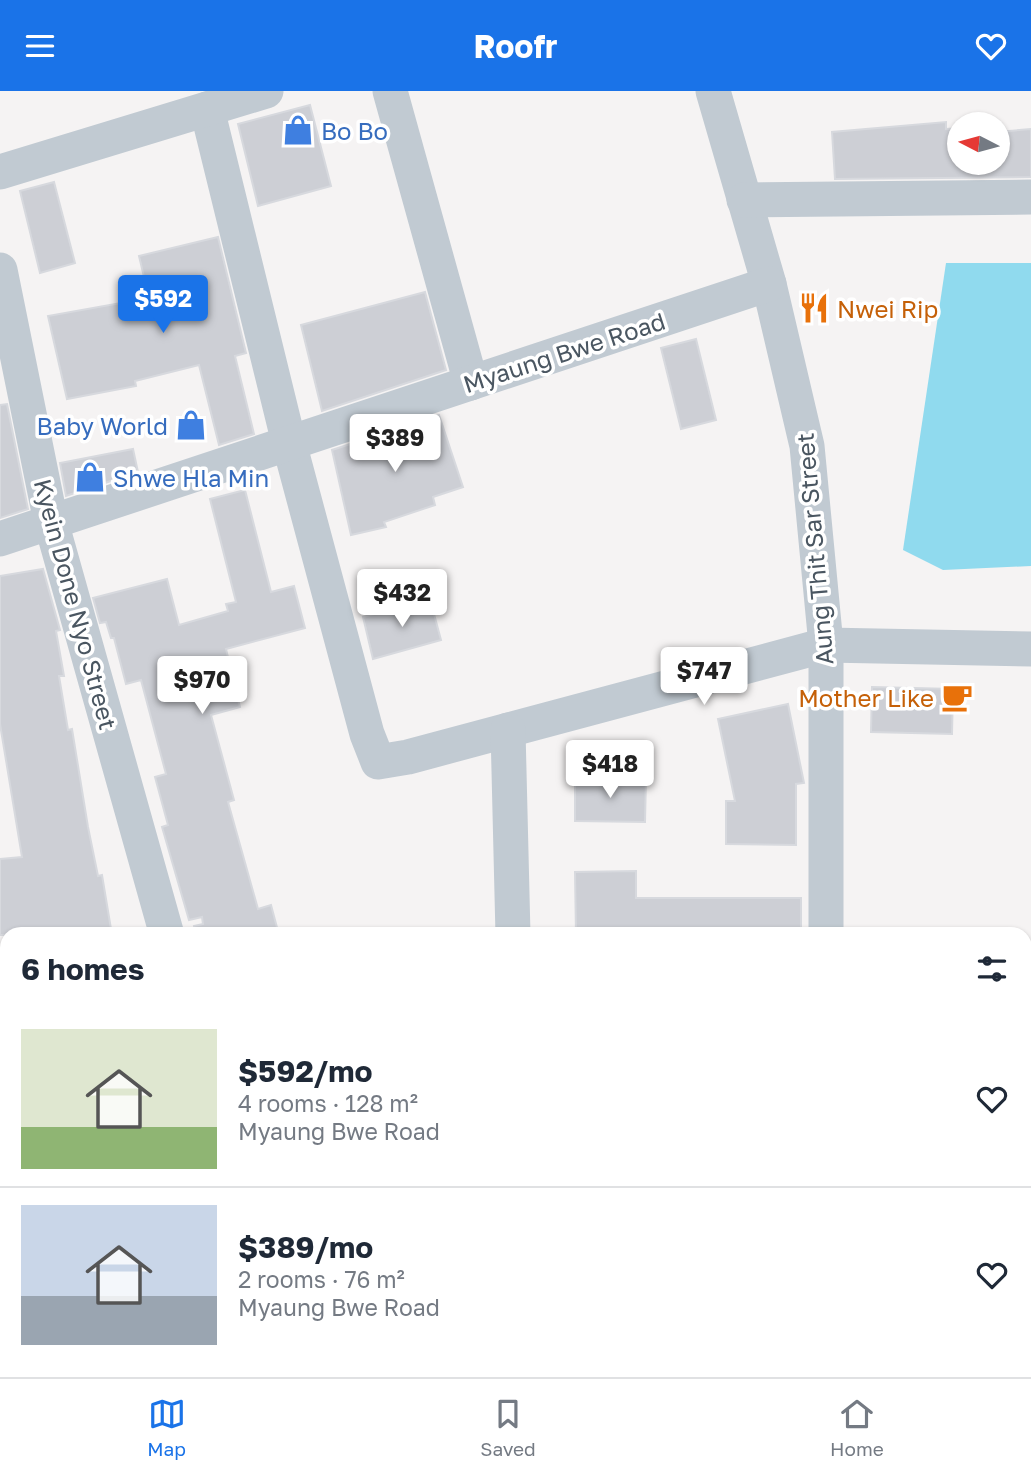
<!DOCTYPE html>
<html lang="en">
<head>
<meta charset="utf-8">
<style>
	:root { --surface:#fff; --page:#f6f6f7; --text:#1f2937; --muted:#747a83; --line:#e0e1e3; --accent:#1a73e8 }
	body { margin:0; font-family:"Golos Text",sans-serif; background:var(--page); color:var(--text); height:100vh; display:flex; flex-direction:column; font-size:26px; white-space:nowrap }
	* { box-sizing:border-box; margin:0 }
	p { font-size:23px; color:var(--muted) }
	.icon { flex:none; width:38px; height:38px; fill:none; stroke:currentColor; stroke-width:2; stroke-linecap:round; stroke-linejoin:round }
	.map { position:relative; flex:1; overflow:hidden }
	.side { position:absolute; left:0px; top:836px; width:1032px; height:450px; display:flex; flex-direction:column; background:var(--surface); border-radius:21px 21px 0 0; box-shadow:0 2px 5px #0004 }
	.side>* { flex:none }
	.needle { width:46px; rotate:276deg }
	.fabs { position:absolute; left:947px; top:21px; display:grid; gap:14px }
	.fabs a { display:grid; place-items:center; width:63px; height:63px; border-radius:50%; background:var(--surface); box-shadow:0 2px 5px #0004; font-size:35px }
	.price { position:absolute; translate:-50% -60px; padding:0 16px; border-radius:7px; background:#fff; color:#222; font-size:23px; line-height:46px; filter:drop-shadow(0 2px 4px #0008) }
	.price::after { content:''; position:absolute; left:50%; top:42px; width:21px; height:16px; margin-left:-10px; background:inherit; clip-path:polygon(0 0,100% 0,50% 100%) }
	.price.on { background:var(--accent); color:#fff }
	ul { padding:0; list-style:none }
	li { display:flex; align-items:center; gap:21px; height:175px; padding:0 21px }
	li+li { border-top:2px solid var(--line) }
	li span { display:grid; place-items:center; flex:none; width:196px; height:140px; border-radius:0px; color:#555 }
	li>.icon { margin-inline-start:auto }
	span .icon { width:84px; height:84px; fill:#fffc; stroke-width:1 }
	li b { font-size:30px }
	h2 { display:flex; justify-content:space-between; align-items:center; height:84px; padding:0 21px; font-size:30px }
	header { display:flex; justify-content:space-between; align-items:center; height:91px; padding:0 21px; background:var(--accent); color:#fff; font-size:32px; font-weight:700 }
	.tabs { display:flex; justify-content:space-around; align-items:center; height:98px; border-top:2px solid var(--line); background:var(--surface); font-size:19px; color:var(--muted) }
	.tabs a { display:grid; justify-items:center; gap:4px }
	.tabs .on { color:var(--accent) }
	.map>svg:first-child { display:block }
	.water { fill:#90daee }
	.building { fill:#cdcfd5; stroke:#d7d9de; stroke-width:2 }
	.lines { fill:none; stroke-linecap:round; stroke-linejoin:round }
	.minor { stroke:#c1cad2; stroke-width:35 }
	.labels { text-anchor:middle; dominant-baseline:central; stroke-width:7; stroke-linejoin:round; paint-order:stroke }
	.shop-label { font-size:24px; fill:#366cbe; stroke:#fff; text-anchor:start }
	.food-label { font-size:24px; fill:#c56008; stroke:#fff; text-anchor:start }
	.street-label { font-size:24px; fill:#4a5661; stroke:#fff }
</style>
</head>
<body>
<header><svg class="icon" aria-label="menu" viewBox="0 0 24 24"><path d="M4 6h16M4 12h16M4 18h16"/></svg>Roofr<svg class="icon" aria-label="heart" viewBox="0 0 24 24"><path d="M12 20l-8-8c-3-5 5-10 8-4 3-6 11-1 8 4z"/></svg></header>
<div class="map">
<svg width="1031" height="1286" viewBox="0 0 1031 1286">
	<rect width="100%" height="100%" fill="#f5f3f3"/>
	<g class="water">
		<polygon points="946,172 1031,172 1031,475 943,479 903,459"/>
		<polygon points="0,1014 7,1014 7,1225 0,1226"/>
	</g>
	<g class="building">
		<polygon points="310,14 331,95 258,115 238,33"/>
		<polygon points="946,31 946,38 959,37 959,72 998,72 998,41 1031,38 1031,86 835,88 832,41"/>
		<polygon points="54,91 75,172 40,182 20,100"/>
		<polygon points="218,146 246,262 235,265 254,343 219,354 199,274 135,290 136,295 67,308 48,225 149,207 139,165"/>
		<polygon points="425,201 446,279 322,320 301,234"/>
		<polygon points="696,248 716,329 681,338 661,257"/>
		<polygon points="7,313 28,418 0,427 0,314"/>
		<polygon points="439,324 463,396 433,406 435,414 384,431 386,436 351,444 332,359"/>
		<polygon points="133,358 138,381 66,405 60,372"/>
		<polygon points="245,399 271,501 294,495 305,537 226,558 240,616 211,624 234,709 228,711 258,818 271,814 279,844 196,844 194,835 203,833 202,826 189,829 162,736 168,734 155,686 166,683 141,589 126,593 114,547 111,547 106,531 100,532 93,507 167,488 179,534 228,520 226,513 236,511 210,408"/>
		<polygon points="43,478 60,539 56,540 64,585 59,585 68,639 72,638 88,736 98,785 102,784 112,844 0,844 0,768 22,766 0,633 0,485"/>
		<polygon points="430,508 441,549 373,568 363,526"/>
		<polygon points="872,596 953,598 952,643 871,641"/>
		<polygon points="788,613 804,692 796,693 796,754 726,753 726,710 735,710 718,628"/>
		<polygon points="575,687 646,687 645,731 575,730"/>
		<polygon points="636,780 636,807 801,807 801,844 576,844 575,781"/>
	</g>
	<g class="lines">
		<g class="minor">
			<polyline points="390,0 471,292"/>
			<polyline points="713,0 769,193 807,355 826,554 826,844"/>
			<polyline points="207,18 289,352 367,643 378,671 408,666 826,554 1031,558"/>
			<polyline points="0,81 266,0"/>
			<polyline points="744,109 1031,106"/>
			<polyline points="0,179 51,431 167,844"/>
			<polyline points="0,448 769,193"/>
			<polyline points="508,639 513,844"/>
			<polyline points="1026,1092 1031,1092"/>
			<polyline points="213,1279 213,1286"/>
			<polyline points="517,1279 517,1286"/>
			<polyline points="826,1286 826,1279"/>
		</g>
	</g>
	<defs>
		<g id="shop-bare" transform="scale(2.415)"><path d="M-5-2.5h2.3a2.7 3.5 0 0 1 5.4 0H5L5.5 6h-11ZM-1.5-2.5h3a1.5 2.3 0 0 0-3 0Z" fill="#3f7fe0" stroke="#fff" stroke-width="2.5" paint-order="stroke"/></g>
		<g id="restaurant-bare" transform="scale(2.415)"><path d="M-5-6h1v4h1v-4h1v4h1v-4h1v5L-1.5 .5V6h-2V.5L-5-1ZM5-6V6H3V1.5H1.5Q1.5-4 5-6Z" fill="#e8710a" stroke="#fff" stroke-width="2.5" paint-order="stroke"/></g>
		<g id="cafe-bare" transform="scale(2.415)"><path d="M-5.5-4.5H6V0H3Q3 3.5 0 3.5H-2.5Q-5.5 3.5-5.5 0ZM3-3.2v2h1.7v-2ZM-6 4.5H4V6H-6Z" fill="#e8710a" stroke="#fff" stroke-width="2.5" paint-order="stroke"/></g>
	</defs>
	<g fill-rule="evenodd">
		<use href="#shop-bare" x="298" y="39"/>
		<use href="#restaurant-bare" x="814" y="217"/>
		<use href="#shop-bare" x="191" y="334"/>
		<use href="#shop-bare" x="90" y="386"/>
		<use href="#cafe-bare" x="957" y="606"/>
	</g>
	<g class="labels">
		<g class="shop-label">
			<text x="321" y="39">Bo Bo</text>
			<text x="168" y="334" text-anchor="end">Baby World</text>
			<text x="113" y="386">Shwe Hla Min</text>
		</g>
		<g class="food-label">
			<text x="837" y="217">Nwei Rip</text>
			<text x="934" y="606" text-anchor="end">Mother Like</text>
		</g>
		<g class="street-label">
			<text transform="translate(564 261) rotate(-18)">Myaung Bwe Road</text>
			<text transform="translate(814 458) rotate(-95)">Aung Thit Sar Street</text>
			<text transform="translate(76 513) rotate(75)">Kyein Done Nyo Street</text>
		</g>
	</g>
</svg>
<div class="fabs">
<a><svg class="needle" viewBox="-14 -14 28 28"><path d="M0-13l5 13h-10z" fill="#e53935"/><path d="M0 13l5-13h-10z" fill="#747a83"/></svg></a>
</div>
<b class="price on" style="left:163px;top:244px">$592</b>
<b class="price" style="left:395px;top:383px">$389</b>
<b class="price" style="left:402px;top:538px">$432</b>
<b class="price" style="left:704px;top:616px">$747</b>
<b class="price" style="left:202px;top:625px">$970</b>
<b class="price" style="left:610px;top:709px">$418</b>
<section class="side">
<h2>6 homes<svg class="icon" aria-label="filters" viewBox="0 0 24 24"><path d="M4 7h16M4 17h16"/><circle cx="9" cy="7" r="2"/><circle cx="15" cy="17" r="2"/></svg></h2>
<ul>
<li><span style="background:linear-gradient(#dfe7d0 70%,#8fb573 0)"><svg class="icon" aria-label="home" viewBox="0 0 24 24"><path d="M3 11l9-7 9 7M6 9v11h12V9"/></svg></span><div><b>$592/mo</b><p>4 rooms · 128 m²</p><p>Myaung Bwe Road</p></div><svg class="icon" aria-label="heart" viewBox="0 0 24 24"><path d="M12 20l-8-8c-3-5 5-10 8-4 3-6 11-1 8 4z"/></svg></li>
<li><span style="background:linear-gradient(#c9d6e8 65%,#9aa5b1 0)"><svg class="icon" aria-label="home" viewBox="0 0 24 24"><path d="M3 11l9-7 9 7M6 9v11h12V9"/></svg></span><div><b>$389/mo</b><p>2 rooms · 76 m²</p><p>Myaung Bwe Road</p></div><svg class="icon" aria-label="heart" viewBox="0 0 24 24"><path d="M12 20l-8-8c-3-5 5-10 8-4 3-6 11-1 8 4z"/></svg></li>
</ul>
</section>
</div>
<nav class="tabs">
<a class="on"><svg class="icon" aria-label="map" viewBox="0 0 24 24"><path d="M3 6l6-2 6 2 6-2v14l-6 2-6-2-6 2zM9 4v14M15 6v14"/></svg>Map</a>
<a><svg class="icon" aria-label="saved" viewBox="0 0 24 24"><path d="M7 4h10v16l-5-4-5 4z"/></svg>Saved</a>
<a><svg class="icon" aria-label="home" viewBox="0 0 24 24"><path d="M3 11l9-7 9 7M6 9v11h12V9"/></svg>Home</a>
</nav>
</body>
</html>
